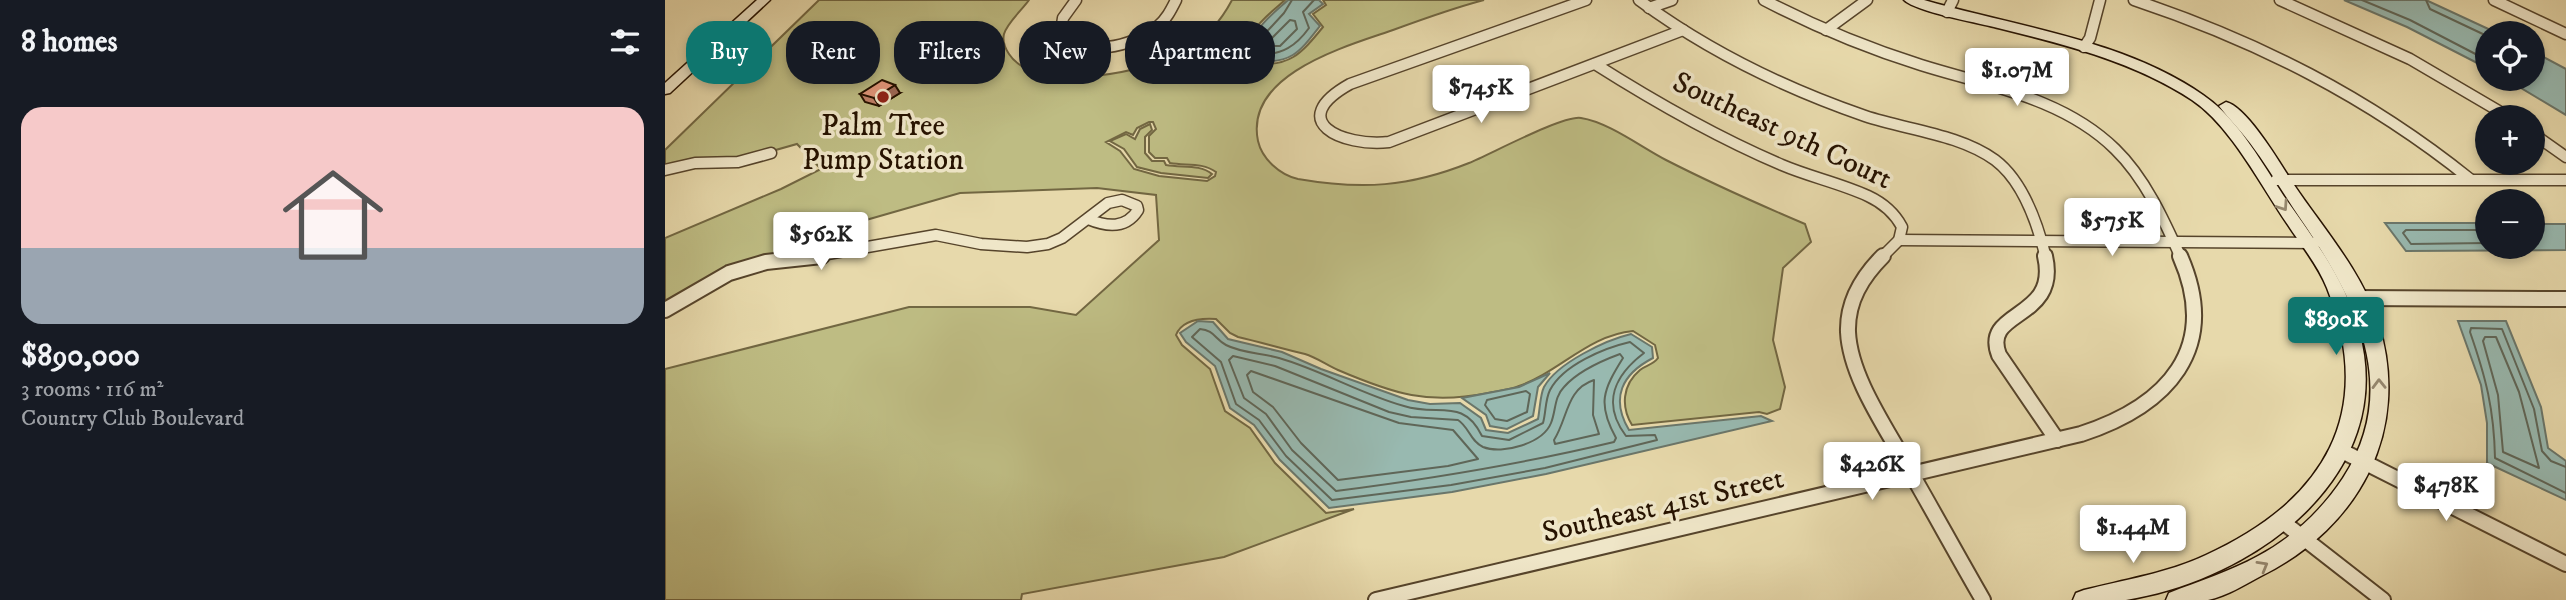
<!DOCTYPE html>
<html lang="en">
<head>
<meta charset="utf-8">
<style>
	:root { --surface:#171b24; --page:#20242c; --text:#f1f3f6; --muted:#9ea1a6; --accent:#0f766e }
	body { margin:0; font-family:"IM FELL DW Pica",serif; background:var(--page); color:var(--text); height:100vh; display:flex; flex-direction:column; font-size:26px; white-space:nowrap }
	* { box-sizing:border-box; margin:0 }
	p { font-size:23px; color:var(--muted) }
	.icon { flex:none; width:38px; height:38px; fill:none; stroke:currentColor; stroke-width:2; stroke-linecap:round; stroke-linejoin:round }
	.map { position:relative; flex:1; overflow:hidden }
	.sheet { display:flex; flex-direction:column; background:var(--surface); width:665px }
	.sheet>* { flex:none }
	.hud { position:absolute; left:21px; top:21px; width:665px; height:63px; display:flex; gap:14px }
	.fabs { position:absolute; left:1810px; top:21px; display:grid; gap:14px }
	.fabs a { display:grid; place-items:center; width:70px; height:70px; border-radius:50%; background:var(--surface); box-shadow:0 4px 10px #0003; font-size:35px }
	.price { position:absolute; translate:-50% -60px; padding:0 16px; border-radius:7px; background:#fff; color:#222; font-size:23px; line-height:46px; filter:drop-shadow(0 2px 4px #0008) }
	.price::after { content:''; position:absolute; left:50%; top:42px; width:21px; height:16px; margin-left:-10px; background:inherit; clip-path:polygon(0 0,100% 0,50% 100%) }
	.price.selected { background:var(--accent); color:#fff }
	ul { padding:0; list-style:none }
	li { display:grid; align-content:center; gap:14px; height:371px; padding:0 21px }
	li span { display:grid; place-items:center; height:217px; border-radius:21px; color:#555 }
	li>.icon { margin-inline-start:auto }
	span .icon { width:126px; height:126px; fill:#fffc; stroke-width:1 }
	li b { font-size:30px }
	h2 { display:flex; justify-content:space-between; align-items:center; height:84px; padding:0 21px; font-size:30px }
	.tag { padding:0 24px; border-radius:28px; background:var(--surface); box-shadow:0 4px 10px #0003; font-size:24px; line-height:63px }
	.tag.selected { background:var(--accent); color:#fff }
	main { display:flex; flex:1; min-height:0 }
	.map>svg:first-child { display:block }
	.green { fill:#bebc83; stroke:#726742; stroke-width:2; fill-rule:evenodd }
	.water { fill:#98b9b0; stroke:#6a766a; stroke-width:2 }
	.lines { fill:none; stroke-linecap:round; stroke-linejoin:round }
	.shore { stroke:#5f6658; stroke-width:2 }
	.street-far1-casing { stroke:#56442b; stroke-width:13 }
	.street-casing { stroke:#56442b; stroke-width:18 }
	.secondary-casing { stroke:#261200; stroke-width:3 }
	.street-far1 { stroke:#efe6c8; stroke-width:10 }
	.street { stroke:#efe6c8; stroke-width:14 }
	.secondary { fill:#efe6c8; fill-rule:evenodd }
	.wall { fill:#c08068; stroke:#261200; stroke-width:2 }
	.shaded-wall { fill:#9c6855; stroke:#261200; stroke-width:2 }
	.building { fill:#df9579; stroke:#261200; stroke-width:2 }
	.oneway { stroke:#95876e }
	.poi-dot { fill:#8f2418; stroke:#efe6c8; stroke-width:2.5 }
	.labels { text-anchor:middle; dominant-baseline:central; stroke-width:7; stroke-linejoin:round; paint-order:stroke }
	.poi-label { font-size:30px; fill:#261200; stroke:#efe6c8 }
	.street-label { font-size:30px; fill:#261200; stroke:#efe6c8 }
</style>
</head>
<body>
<main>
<section class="sheet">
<h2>8 homes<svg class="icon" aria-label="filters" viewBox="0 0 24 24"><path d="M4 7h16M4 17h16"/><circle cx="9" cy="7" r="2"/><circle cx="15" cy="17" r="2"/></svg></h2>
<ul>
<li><span style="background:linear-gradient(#f6c9c9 65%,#9aa5b1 0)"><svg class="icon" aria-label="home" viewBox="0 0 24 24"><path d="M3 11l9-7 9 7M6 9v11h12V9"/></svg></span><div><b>$890,000</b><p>3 rooms · 116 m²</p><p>Country Club Boulevard</p></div></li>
</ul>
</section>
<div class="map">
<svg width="1901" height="600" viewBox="0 0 1901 600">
	<rect width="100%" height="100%" fill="#e7d9ab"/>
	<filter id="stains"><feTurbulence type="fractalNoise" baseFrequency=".00286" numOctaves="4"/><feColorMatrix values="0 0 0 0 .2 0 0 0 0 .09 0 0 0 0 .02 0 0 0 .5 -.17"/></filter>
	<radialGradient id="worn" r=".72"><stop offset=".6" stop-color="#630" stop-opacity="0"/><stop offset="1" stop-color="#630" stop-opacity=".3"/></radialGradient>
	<g class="green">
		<path d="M154 0H364C357 10 342 23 339 34 337 42 340 48 344 54 371 96 486 72 521 50 541 38 556 21 567 0H620C601 17 572 36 588 63 624 68 636 54 658 27L648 14 661 5 658 0H819C788 8 758 19 728 30 682 46 579 74 593 141 597 159 615 175 633 179 697 190 744 187 804 163 826 154 898 115 916 118 943 122 976 147 1001 160 1046 183 1093 204 1140 224L1146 242 1118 268 1108 340 1120 387 1115 409 1102 414 1094 412 967 425C956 407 957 385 975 370 981 365 988 365 993 358L990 345 968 331C924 335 894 372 854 386 845 390 833 391 823 393 763 405 729 394 673 370 663 366 651 357 640 354 618 349 595 342 573 337L565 333 551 319C536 318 517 320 511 335L517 345 545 369 560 411 585 428 610 463 661 513 689 509 559 557 357 594 356 600H0V369L244 307H365L411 315 494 240 491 195 432 188 295 193 142 237 125 252 88 261 0 305V238L116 189 156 169 132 144 86 157 0 168V150ZM484 122H488L491 129 484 136V152L490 158H502L505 163C521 166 537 162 551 172L550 176 542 181 494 176 469 169 455 151 441 142 461 132 468 135 472 128Z"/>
		<path d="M485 124 487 130 480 137V153L487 161H499L501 165C517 168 535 164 547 174L543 178 496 173 472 167 459 149 445 141 461 134 470 139 475 129Z"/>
	</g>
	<g class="water">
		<path d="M623 0H654L658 4 644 14 655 26C634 53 626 64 591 61 576 36 606 16 623 0Z"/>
		<polygon points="1679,0 1761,0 1832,33 1822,33 1822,68 1742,27"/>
		<polygon points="1867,51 1901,69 1901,115 1841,79 1867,79"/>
		<polygon points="1720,223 1822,223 1822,247 1867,247 1867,224 1901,224 1901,250 1741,251"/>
		<path d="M533 321 548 322 563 339 617 352 656 369 743 400 765 404 795 403 816 418 821 430 843 433 873 419C875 409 875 395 879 387 892 363 941 340 966 334L987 347 988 358C957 374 945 398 964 430L1096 416 1107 421 881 474 787 492 664 508 615 460 589 425 565 408 550 366 521 342 515 333Z"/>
		<polygon points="1793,321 1841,321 1876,407 1883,448 1901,461 1901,500 1822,463 1822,423 1816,385"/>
		<polygon points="885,373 873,387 868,416 842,429 825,426 821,415 797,398 854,387"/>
	</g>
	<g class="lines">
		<g class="shore">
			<path d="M627 0 619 13 595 39V54C617 55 631 46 644 28L638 12 649 0"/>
			<polyline points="1697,0 1745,20 1822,60"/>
			<polyline points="1761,0 1765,9 1822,36"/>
			<polygon points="625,20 630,21 632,29 615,46 605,46 604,41"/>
			<polyline points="1822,230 1741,230 1738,233 1746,244 1822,243"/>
			<path d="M535 329C549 330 550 339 561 345 576 353 597 353 614 358 656 370 696 394 739 406 773 417 798 397 817 436L844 440 878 423C881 413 880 400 885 390 898 365 939 348 965 342L979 353C950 375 936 403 961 436L990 435 992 440 880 468 786 485 667 500 621 456 594 420 571 404 556 362 527 337Z"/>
			<polygon points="1820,337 1831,337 1854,392 1874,468 1838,452 1833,395 1818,341"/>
			<path d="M955 354 958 358C938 390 932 404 951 438L949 442C857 464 765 479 671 491L627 450 601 414 579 398 564 360 568 356 610 366 724 412 746 417 793 420C804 427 805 441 818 447 838 455 878 443 886 423 891 411 889 397 899 387 913 371 936 361 955 354Z"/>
			<polygon points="586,371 734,423 788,430 813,459 783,466 673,480 636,443 608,407 588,392 582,375"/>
			<path d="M929 380 928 415 934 434 890 444 889 440C903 418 901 389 929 380Z"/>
			<polygon points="861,391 865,394 862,412 842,421 830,419 820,405 822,400"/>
			<path d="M1901 467 1886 461 1877 451 1869 409 1837 329 1806 328 1805 332C1821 378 1829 409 1830 458L1901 493"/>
		</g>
		<g class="street-far1-casing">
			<g id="street-far1">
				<path d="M411 0 398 18 396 31C418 59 467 47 492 27 501 20 506 10 511 0"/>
				<path d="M921 0 685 84C619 121 677 147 724 142L1018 30"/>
				<path d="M974 0C1043 51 1119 88 1200 116 1242 130 1294 134 1330 160 1358 181 1373 225 1381 258"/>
				<path d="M1099 0C1149 26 1202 48 1256 65 1323 86 1398 98 1450 149 1480 178 1499 220 1516 258"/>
				<path d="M1469 0C1592 41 1703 97 1805 179"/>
				<polyline points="1615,0 1745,59 1844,117"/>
				<polyline points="1829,0 1901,34"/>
				<polyline points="984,8 1007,0"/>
				<polyline points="1282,12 1288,0"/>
				<polyline points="1161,30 1202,0"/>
				<polyline points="1419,47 1425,38 1435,0"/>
				<path d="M930 64C990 102 1051 137 1117 165 1145 177 1175 183 1203 196 1218 203 1229 212 1237 227L1234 240 1216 258"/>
				<polyline points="1867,133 1901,157"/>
				<polyline points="0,170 30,163 73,162 106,153"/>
				<polyline points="1611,180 1901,180"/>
				<polyline points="1234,240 1650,243"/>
				<path d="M140 258 271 235 316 244 362 247 383 244 397 238 443 203 457 200 472 206 473 210C461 229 442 227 423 219"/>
			</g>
		</g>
		<g class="street-casing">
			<g id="street">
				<path d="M1218 256C1197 277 1182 301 1183 332 1185 376 1220 426 1241 464 1267 509 1292 555 1318 600"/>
				<path d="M1380 256C1395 321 1316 309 1334 355L1392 440"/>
				<polyline points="1689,298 1901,299"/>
				<polyline points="0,310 64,273 101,262 157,256"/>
				<polyline points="1677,451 1901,564"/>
				<polyline points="1618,522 1718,600"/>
				<path d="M711 600 1416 434C1502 406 1556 349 1515 256"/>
			</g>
		</g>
		<g class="secondary-casing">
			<g id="secondary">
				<polygon points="92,0 105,0 5,93 0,94 0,83"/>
				<path d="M1239 0H1259C1349 26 1460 40 1538 95 1575 120 1598 166 1623 202 1652 243 1681 282 1694 331 1734 476 1588 580 1461 600 1444 600 1425 600 1408 600L1411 593 1419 590C1459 580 1503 573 1541 555 1659 501 1712 414 1662 288 1653 265 1636 245 1623 225 1596 186 1566 126 1527 100 1468 61 1397 44 1329 27 1309 22 1252 12 1239 0Z"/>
				<path d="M1561 102C1582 107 1615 163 1627 182 1657 227 1696 270 1713 322 1747 430 1695 527 1596 576 1579 585 1562 596 1543 600 1530 600 1514 600 1501 600L1504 593C1534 581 1564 572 1593 556 1627 538 1657 510 1678 478 1738 386 1689 297 1635 218 1618 193 1603 167 1585 143 1575 130 1564 119 1554 106Z"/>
			</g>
		</g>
		<use href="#street-far1" class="street-far1"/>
		<use href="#street" class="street"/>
		<use href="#secondary" class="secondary"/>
	</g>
	<polygon class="wall" points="235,93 214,106 200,102 195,94"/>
	<polygon class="shaded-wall" points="230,85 235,93 214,106 209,98"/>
	<polygon class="building" points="217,80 230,85 209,98 195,94"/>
	<defs><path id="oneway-chevron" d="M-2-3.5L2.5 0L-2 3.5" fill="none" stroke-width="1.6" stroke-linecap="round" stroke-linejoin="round" transform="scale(1.75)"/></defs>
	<g class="oneway">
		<use href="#oneway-chevron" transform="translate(1618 206) rotate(56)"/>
		<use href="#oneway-chevron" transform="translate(1714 384) rotate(-91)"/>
		<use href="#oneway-chevron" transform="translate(1598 566) rotate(-30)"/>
	</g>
	<circle class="poi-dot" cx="218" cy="97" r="7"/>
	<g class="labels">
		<g class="poi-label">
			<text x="218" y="126">Palm Tree<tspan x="218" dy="34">Pump Station</tspan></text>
		</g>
		<g class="street-label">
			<text transform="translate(1117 131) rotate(25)">Southeast 9th Court</text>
			<text transform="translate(998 506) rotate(-13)">Southeast 41st Street</text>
		</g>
	</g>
	<rect width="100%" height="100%" filter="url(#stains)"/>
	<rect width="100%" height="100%" fill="url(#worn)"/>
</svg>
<div class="fabs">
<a><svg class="icon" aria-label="locate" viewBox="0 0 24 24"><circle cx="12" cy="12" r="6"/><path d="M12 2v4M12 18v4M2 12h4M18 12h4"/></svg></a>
<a>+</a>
<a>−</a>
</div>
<b class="price" style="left:1352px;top:108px">$1.07M</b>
<b class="price" style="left:816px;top:125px">$745K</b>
<b class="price" style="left:1447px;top:258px">$575K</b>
<b class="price" style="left:156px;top:272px">$562K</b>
<b class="price selected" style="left:1671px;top:357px">$890K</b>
<b class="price" style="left:1207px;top:502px">$426K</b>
<b class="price" style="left:1781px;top:523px">$478K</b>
<b class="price" style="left:1468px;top:565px">$1.44M</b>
<div class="hud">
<a class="tag selected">Buy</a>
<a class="tag">Rent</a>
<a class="tag">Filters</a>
<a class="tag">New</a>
<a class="tag">Apartment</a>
</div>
</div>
</main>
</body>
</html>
